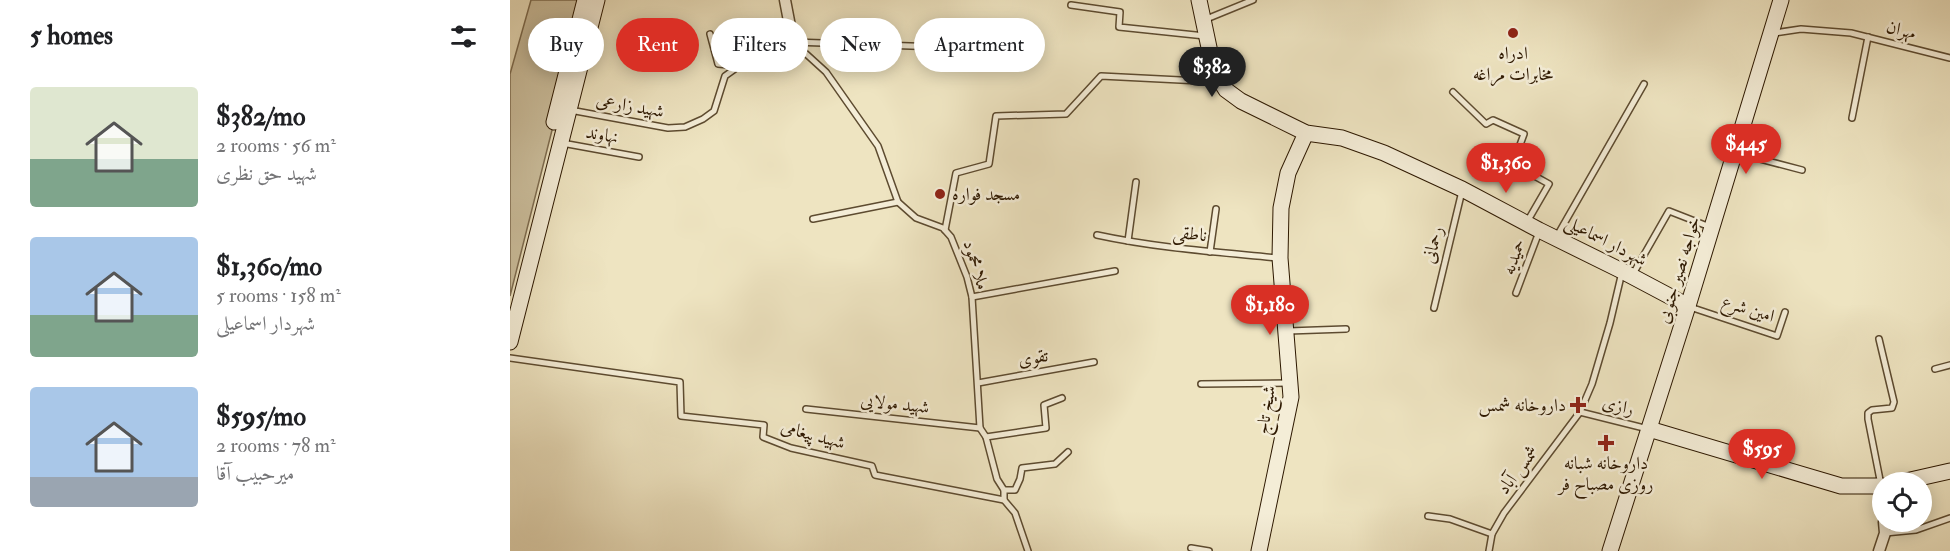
<!DOCTYPE html>
<html lang="en">
<head>
<meta charset="utf-8">
<style>
	:root { --surface:#fff; --page:#f2f2f2; --text:#202124; --muted:#757577; --accent:#d93025 }
	body { margin:0; font-family:"IM FELL Double Pica",Amiri,serif; background:var(--page); color:var(--text); height:100vh; display:flex; flex-direction:column; font-size:22px; white-space:nowrap }
	* { box-sizing:border-box; margin:0 }
	p { font-size:20px; color:var(--muted) }
	.icon { flex:none; width:33px; height:33px; fill:none; stroke:currentColor; stroke-width:2; stroke-linecap:round; stroke-linejoin:round }
	.map { position:relative; flex:1; overflow:hidden }
	.side { display:flex; flex-direction:column; background:var(--surface); width:510px }
	.side>* { flex:none }
	.top-card { position:absolute; left:18px; top:18px; width:570px; height:54px; display:flex; gap:12px }
	.tools { position:absolute; left:1362px; top:472px; display:grid; gap:12px }
	.tools a { display:grid; place-items:center; width:60px; height:60px; border-radius:50%; background:var(--surface); box-shadow:0 3px 15px #0003; font-size:30px }
	.price { position:absolute; translate:-50% -51px; padding:0 14px; border-radius:21px; background:var(--accent); color:#fff; font-size:20px; line-height:39px; filter:drop-shadow(0 2px 3px #0008) }
	.price::after { content:''; position:absolute; left:50%; top:36px; width:18px; height:14px; margin-left:-9px; background:inherit; clip-path:polygon(0 0,100% 0,50% 100%) }
	.price.active { background:#222; color:#fff }
	ul { padding:0; list-style:none }
	li { display:flex; align-items:center; gap:18px; height:150px; padding:0 30px }
	li span { display:grid; place-items:center; flex:none; width:168px; height:120px; border-radius:6px; color:#555 }
	li>.icon { margin-inline-start:auto }
	span .icon { width:72px; height:72px; fill:#fffc; stroke-width:1 }
	li b { font-size:26px }
	h2 { display:flex; justify-content:space-between; align-items:center; height:72px; padding:0 30px; font-size:26px }
	.tag { padding:0 21px; border-radius:27px; background:var(--surface); box-shadow:0 3px 15px #0003; font-size:21px; line-height:54px }
	.tag.active { background:var(--accent); color:#fff }
	main { display:flex; flex:1; min-height:0 }
	.map>svg:first-child { display:block }
	.green { fill:#cdc1a0; stroke:#7d6c50; stroke-width:1.5 }
	.lines { fill:none; stroke-linecap:round; stroke-linejoin:round }
	.lane-casing { stroke:#5d4b30; stroke-width:8 }
	.street-casing { stroke:#5d4b30; stroke-width:13 }
	.secondary-casing { stroke:#2d1800; stroke-width:17 }
	.lane { stroke:#f4edd7; stroke-width:5 }
	.street { stroke:#f4edd7; stroke-width:10 }
	.secondary { stroke:#f4edd7; stroke-width:15 }
	.poi-dot { fill:#8f2418; stroke:#f4edd7; stroke-width:2 }
	.labels { text-anchor:middle; dominant-baseline:central; stroke-width:5; stroke-linejoin:round; paint-order:stroke }
	.street-label { font-size:18px; fill:#2d1800; stroke:#f4edd7 }
	.poi-label { font-size:18px; fill:#2d1800; stroke:#f4edd7 }
</style>
</head>
<body>
<main>
<section class="side">
<h2>5 homes<svg class="icon" aria-label="filters" viewBox="0 0 24 24"><path d="M4 7h16M4 17h16"/><circle cx="9" cy="7" r="2"/><circle cx="15" cy="17" r="2"/></svg></h2>
<ul>
<li><span style="background:linear-gradient(#dfe7d0 60%,#7fa58c 0)"><svg class="icon" aria-label="home" viewBox="0 0 24 24"><path d="M3 11l9-7 9 7M6 9v11h12V9"/></svg></span><div><b>$382/mo</b><p>2 rooms · 56 m²</p><p>شهید حق نظری</p></div></li>
<li><span style="background:linear-gradient(#a9c7e8 65%,#7fa58c 0)"><svg class="icon" aria-label="home" viewBox="0 0 24 24"><path d="M3 11l9-7 9 7M6 9v11h12V9"/></svg></span><div><b>$1,360/mo</b><p>5 rooms · 158 m²</p><p>شهردار اسماعیلی</p></div></li>
<li><span style="background:linear-gradient(#a9c7e8 75%,#9aa5b1 0)"><svg class="icon" aria-label="home" viewBox="0 0 24 24"><path d="M3 11l9-7 9 7M6 9v11h12V9"/></svg></span><div><b>$595/mo</b><p>2 rooms · 78 m²</p><p>میرحبیب آقا</p></div></li>
</ul>
</section>
<div class="map">
<svg width="1440" height="551" viewBox="0 0 1440 551">
	<rect width="100%" height="100%" fill="#eee4c1"/>
	<filter id="stains"><feTurbulence type="fractalNoise" baseFrequency=".00333" numOctaves="4"/><feColorMatrix values="0 0 0 0 .2 0 0 0 0 .09 0 0 0 0 .02 0 0 0 .5 -.17"/></filter>
	<radialGradient id="worn" r=".72"><stop offset=".6" stop-color="#630" stop-opacity="0"/><stop offset="1" stop-color="#630" stop-opacity=".3"/></radialGradient>
	<polygon class="green" points="21,0 75,0 0,296 0,74"/>
	<g class="lines">
		<g class="lane-casing">
			<g id="lane">
				<polyline points="561,5 610,12 609,27 695,36"/>
				<polyline points="694,20 743,0"/>
				<polyline points="1264,33 1291,29 1341,33 1440,58"/>
				<polyline points="200,34 208,64 229,66"/>
				<polyline points="283,42 316,72 368,146 388,202 406,218 433,228 441,237 457,277 462,297 470,428 476,437 487,479 494,490 494,500 505,513 518,551"/>
				<polyline points="943,92 976,124 983,120 1014,134 1003,164 1039,184 1017,222"/>
				<polyline points="60,110 158,128 175,127 193,119 204,111 215,76 229,66 283,42 430,47"/>
				<polyline points="1342,118 1358,37"/>
				<polyline points="52,143 129,157"/>
				<polyline points="1227,153 1292,170"/>
				<polyline points="303,219 388,202"/>
				<polyline points="435,230 446,173 479,164 486,116 556,114 591,76 710,82"/>
				<path d="M587 235C647 248 707 252 768 258"/>
				<polyline points="1047,236 1134,84"/>
				<polyline points="618,241 626,182"/>
				<polyline points="700,252 706,209"/>
				<polyline points="1123,274 1159,211 1200,227"/>
				<polyline points="1006,293 1029,232"/>
				<polyline points="462,297 605,271"/>
				<polyline points="1180,307 1267,336 1275,312"/>
				<polyline points="924,308 952,191"/>
				<polyline points="778,331 836,329"/>
				<polyline points="1369,339 1384,402 1382,408 1362,410 1358,413 1358,419 1371,485"/>
				<polyline points="0,358 170,382 171,416 254,425 253,437 281,448 362,466 365,475 494,500"/>
				<polyline points="1425,369 1440,365"/>
				<polyline points="468,383 584,362"/>
				<polyline points="691,384 779,383"/>
				<polyline points="296,409 470,428"/>
				<polyline points="1070,412 1138,429"/>
				<polyline points="476,437 536,428 534,405 552,398"/>
				<polyline points="494,490 505,490 510,479 512,468 545,464 558,452"/>
				<polyline points="918,516 940,519 982,534"/>
				<polyline points="1375,533 1406,530 1440,518"/>
				<polyline points="681,548 699,551"/>
				<polyline points="979,551 982,534 994,513 1070,412 1082,384 1100,323 1112,272"/>
			</g>
		</g>
		<g class="street-casing">
			<g id="street">
				<polyline points="275,0 283,42"/>
				<polyline points="1369,551 1375,533 1374,522"/>
			</g>
		</g>
		<g class="secondary-casing">
			<g id="secondary">
				<polyline points="689,0 701,57 711,82 716,90 731,101 796,133 832,138 874,153 952,189 1029,230 1112,271 1178,306"/>
				<polyline points="44,122 75,0"/>
				<polyline points="0,342 87,0"/>
				<polyline points="1139,429 1331,486 1372,486"/>
				<polyline points="1387,483 1440,471"/>
				<polyline points="749,551 781,397 770,258 771,208 778,173 796,133"/>
				<polyline points="1100,551 1178,306 1271,0"/>
			</g>
		</g>
		<use href="#lane" class="lane"/>
		<use href="#street" class="street"/>
		<use href="#secondary" class="secondary"/>
	</g>
	<g class="poi-dot">
		<circle cx="1003" cy="33" r="6"/>
		<circle cx="430" cy="194" r="6"/>
		<path d="M1065 396h6v6h6v6h-6v6h-6v-6h-6v-6h6z"/>
		<path d="M1093 434h6v6h6v6h-6v6h-6v-6h-6v-6h6z"/>
	</g>
	<g class="labels">
		<g class="street-label">
			<text transform="translate(1391 30) rotate(15)">مهران</text>
			<text transform="translate(120 106) rotate(10)">شهید زارعی</text>
			<text transform="translate(92 135) rotate(10)">نهاوند</text>
			<text transform="translate(680 234) rotate(7)">ناطقی</text>
			<text transform="translate(1096 241) rotate(27)">شهردار اسماعیلی</text>
			<text transform="translate(923 245) rotate(-76)">رحمانی</text>
			<text transform="translate(1004 257) rotate(-70)">حمیدیه</text>
			<text transform="translate(466 265) rotate(73)">ملا محمود</text>
			<text transform="translate(1169 270) rotate(-73)">خواجه نصیر جنوبی</text>
			<text transform="translate(1238 309) rotate(17)">امین شرع</text>
			<text transform="translate(523 358) rotate(-10)">تقوی</text>
			<text transform="translate(385 404) rotate(6)">شهید مولایی</text>
			<text transform="translate(1108 406) rotate(14)">رازی</text>
			<text transform="translate(756 410) rotate(-81)">شیخ تاج</text>
			<text transform="translate(303 435) rotate(15)">شهید پیغامی</text>
			<text transform="translate(1008 470) rotate(-53)">شمس آباد</text>
		</g>
		<g class="poi-label">
			<text x="1003" y="53">ادراه<tspan x="1003" dy="21">مخابرات مراغه</tspan></text>
			<text x="442" y="194" text-anchor="start">مسجد فواره</text>
			<text x="1056" y="405" text-anchor="end">داروخانه شمس</text>
			<text x="1096" y="463">داروخانه شبانه<tspan x="1096" dy="21">روزی مصباح فر</tspan></text>
		</g>
	</g>
	<rect width="100%" height="100%" filter="url(#stains)"/>
	<rect width="100%" height="100%" fill="url(#worn)"/>
</svg>
<div class="tools">
<a><svg class="icon" aria-label="locate" viewBox="0 0 24 24"><circle cx="12" cy="12" r="6"/><path d="M12 2v4M12 18v4M2 12h4M18 12h4"/></svg></a>
</div>
<b class="price active" style="left:702px;top:98px">$382</b>
<b class="price" style="left:1236px;top:175px">$445</b>
<b class="price" style="left:996px;top:194px">$1,360</b>
<b class="price" style="left:760px;top:336px">$1,180</b>
<b class="price" style="left:1252px;top:480px">$595</b>
<div class="top-card">
<a class="tag">Buy</a>
<a class="tag active">Rent</a>
<a class="tag">Filters</a>
<a class="tag">New</a>
<a class="tag">Apartment</a>
</div>
</div>
</main>
</body>
</html>
